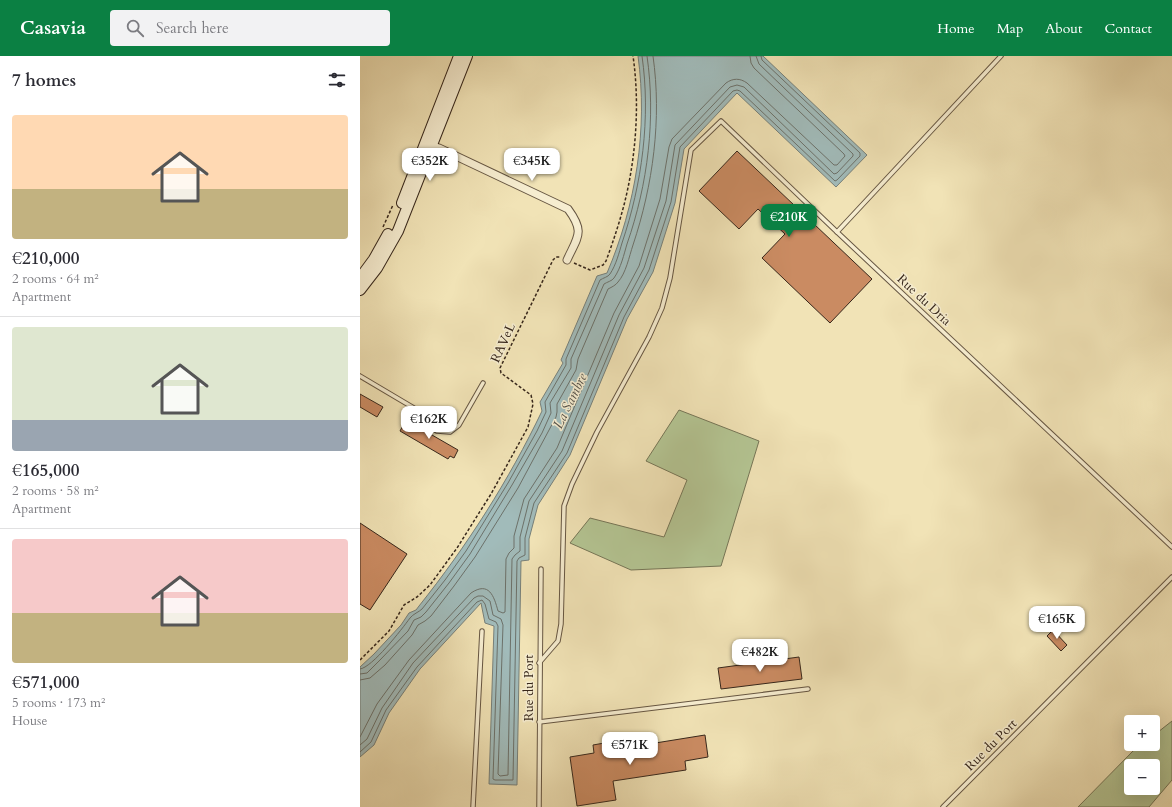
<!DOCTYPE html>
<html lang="en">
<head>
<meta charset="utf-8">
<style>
	:root { --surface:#fff; --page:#f2f2f3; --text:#2b2b33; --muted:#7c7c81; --line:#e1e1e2; --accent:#0b8043 }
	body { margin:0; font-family:Cardo,serif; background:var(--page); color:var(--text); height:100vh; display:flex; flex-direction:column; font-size:15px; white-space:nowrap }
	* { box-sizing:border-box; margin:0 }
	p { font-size:13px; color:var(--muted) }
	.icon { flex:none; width:22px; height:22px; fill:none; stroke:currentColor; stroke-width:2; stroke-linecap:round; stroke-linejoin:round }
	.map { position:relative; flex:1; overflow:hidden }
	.side { display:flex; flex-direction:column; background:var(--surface); width:360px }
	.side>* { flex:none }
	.buttons { position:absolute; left:764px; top:659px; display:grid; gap:8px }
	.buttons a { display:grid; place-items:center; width:36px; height:36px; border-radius:4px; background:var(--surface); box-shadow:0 4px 16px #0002; font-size:20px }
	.price { position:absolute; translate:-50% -34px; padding:0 9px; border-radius:8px; background:#fff; color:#222; font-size:13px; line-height:26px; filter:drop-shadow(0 1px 2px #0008) }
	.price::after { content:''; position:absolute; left:50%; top:24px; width:12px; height:9px; margin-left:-6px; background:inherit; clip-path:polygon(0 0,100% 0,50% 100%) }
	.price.on { background:var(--accent); color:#fff }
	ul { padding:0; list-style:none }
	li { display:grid; align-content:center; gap:8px; height:212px; padding:0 12px }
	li+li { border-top:1px solid var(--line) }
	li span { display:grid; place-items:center; height:124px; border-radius:4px; color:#555 }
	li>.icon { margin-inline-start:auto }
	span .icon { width:72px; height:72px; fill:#fffc; stroke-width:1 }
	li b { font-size:17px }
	h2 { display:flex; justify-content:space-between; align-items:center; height:48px; padding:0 12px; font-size:17px }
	header { display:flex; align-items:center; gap:24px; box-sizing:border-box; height:56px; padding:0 20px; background:var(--accent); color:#fff }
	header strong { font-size:19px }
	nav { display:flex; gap:22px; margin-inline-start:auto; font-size:14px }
	.search { width:280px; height:36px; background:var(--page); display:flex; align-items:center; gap:10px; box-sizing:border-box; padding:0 14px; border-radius:4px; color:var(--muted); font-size:15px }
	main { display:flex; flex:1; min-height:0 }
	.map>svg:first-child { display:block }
	.green { fill:#b4c593; stroke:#767657; fill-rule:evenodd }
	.water { fill:#a1bbba; stroke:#77807a }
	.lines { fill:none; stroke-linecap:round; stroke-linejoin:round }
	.shore { stroke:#6c716a; stroke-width:1 }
	.building { fill:#ca8b62; stroke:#37271b }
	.lane-casing { stroke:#665642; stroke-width:5.5 }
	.street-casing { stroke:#665642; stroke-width:9 }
	.secondary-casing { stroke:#37271b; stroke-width:12 }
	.path { stroke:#37271b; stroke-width:1.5; stroke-dasharray:3 2; stroke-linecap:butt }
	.lane { stroke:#f6edd0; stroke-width:3.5 }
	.street { stroke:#f6edd0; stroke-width:7 }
	.secondary { stroke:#f6edd0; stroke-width:10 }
	.labels { text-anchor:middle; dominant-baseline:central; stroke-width:3; stroke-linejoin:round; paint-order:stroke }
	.street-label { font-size:13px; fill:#37271b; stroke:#f6edd0 }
	.water-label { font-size:14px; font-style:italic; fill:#57534b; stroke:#f6edd0 }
</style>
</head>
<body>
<header>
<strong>Casavia</strong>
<div class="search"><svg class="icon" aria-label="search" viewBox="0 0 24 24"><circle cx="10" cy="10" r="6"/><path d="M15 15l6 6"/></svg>Search here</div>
<nav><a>Home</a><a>Map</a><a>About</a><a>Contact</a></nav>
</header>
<main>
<section class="side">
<h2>7 homes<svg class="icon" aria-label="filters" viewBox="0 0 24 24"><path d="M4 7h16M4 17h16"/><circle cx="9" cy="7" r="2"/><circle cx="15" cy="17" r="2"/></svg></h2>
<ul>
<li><span style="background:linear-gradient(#ffd9b3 60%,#c2b280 0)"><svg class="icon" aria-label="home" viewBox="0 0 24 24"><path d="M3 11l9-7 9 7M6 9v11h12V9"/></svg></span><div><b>€210,000</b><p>2 rooms · 64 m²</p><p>Apartment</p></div></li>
<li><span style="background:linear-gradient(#dfe7d0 75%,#9aa5b1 0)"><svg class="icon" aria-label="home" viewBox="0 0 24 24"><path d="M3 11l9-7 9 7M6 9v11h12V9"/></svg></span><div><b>€165,000</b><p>2 rooms · 58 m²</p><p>Apartment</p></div></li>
<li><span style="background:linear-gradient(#f6c9c9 60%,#c2b280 0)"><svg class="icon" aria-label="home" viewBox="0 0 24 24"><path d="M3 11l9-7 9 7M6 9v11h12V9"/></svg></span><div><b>€571,000</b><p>5 rooms · 173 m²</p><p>House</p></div></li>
</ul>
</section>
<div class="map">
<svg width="812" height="751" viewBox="0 0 812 751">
	<rect width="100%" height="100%" fill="#f1e3b6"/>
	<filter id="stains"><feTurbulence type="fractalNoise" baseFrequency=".005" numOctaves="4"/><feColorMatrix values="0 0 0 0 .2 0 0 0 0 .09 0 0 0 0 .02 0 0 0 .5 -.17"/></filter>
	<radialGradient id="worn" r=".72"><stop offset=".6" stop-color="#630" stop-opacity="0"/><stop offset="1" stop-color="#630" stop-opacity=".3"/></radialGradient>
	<g class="green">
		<polygon points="319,354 399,385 361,510 271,514 210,487 230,462 304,481 327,424 286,405"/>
		<path d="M812 665V724L789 751H718L773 695 782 688H793V680ZM771 710H793V732H771Z"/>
	</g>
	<path class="water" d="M278 0H403L507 99 476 131 377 37 324 93 315 147 293 216 267 263 210 399 178 449 169 483V504L161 505 157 729 129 728 134 570 125 567 121 547 60 613 29 657 14 689 0 701V611L14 598 41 569 49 557 56 554 59 550C107 490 149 424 182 355L180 346 203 307 201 304 237 220 247 217C276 149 288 73 278 0Z"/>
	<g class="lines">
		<g class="shore">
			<path d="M0 613C12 612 42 573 50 562 53 558 59 556 62 553L85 524 106 495 148 427 177 375 186 356 185 346 206 309V303L240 224C243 222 248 221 250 218 256 209 259 197 262 187 282 128 291 62 282 0"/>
			<path d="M0 618 7 617 20 604 48 575 54 564 61 561 66 556 89 527 110 498 152 429 182 377 191 357 190 347 211 312V303L244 228C247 226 252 225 254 222 261 212 264 198 267 188 288 128 296 62 287 0"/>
			<path d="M0 624 10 622 25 609 52 579 58 569 65 565 71 560 94 530 115 501 158 432 196 361 197 356V348L216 314 218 303 248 233C252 231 256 229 258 226 266 217 269 201 273 189 293 129 302 63 293 0"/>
			<path d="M0 681 17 648 49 604 111 537C129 525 134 540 138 555L143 557 145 556 146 503 149 497 154 492V480L164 443 197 392 254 257 279 210 300 143 309 91 312 83 366 27C373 22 380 22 387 27L474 109H477L485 100 484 98 394 12 391 7 390 0"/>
			<polyline points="0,689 7,683 22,652 53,607 114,542 118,540 123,540 130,545 133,559 141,563 143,569 138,718 140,720 148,719 152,503 155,499 160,495 160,481 169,445 202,395 259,259 284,212 306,145 315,89 370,31 377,29 384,31 474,118 477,117 493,100 493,98 399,8 396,0"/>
			<polyline points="0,696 11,686 26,654 57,611 117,546 122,544 125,548 129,563 136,566 138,570 133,723 135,724 153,724 157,505 159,502 165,499 165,482 174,447 207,397 264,261 289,214 311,146 320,91 373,35 377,34 380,35 475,125 477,124 500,100 500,97 402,4 401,0"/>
		</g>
	</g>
	<g class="building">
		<polygon points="377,95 512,223 470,267 402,202 425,178 398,153 379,173 339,135"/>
		<polygon points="0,338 23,351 17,361 0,351"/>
		<polygon points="46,364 98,394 94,402 90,400 88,403 40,375"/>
		<polygon points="0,467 47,498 10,554 0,548"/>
		<polygon points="693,574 707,589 701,595 687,580"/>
		<polygon points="439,601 442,623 361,633 358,612"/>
		<polygon points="345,679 348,701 325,705 326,714 253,725 256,744 217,750 210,701 234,697 233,689 250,686 252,694"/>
	</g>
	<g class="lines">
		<g class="lane-casing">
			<g id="lane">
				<polyline points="641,0 477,176 812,491"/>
				<polyline points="0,320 59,355 68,370 77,375 90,376 99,369 123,327"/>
				<polyline points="179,607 198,585 201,568 204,450 212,428 237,376 289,281 302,252 310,222 331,94 361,65 477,176"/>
				<polyline points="179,666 448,633"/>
				<polyline points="113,751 122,575"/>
				<polyline points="179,751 181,513"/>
				<polyline points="583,751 812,521"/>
			</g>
		</g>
		<g class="street-casing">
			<path id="street" d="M67 88 79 92 208 153C225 176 218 180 207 204"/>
		</g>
		<g class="secondary-casing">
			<g id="secondary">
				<polyline points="42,147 99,0"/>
				<polyline points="0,222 14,203 28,178"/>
				<polyline points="0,234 17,212 38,175 107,0"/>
			</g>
		</g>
		<g class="path">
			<polyline points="23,171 33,149"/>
			<path d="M214 207 230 214 243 209 246 205C253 186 259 168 264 149 276 102 280 48 273 0"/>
			<polyline points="0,604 29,575 44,549 57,541 70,529 97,492 131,438 168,371 173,348 171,339 141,317 140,312 193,204 196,201 201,201"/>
		</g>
		<use href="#lane" class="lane"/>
		<use href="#street" class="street"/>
		<use href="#secondary" class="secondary"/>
	</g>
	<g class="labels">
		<g class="street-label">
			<text transform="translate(564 244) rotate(43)">Rue du Dria</text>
			<text transform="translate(143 287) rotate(-66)">RAVeL</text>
			<text transform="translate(169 632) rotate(-90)">Rue du Port</text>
			<text transform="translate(631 689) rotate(-45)">Rue du Port</text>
		</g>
		<g class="water-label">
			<text transform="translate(210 345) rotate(-64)">La Sambre</text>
		</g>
	</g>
	<rect width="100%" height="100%" filter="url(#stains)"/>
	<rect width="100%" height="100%" fill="url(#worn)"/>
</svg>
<div class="buttons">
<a>+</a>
<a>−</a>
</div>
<b class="price" style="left:70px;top:126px">€352K</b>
<b class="price" style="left:172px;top:126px">€345K</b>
<b class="price on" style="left:429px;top:182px">€210K</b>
<b class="price" style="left:69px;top:384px">€162K</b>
<b class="price" style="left:697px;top:584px">€165K</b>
<b class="price" style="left:400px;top:617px">€482K</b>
<b class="price" style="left:270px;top:710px">€571K</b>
</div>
</main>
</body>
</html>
